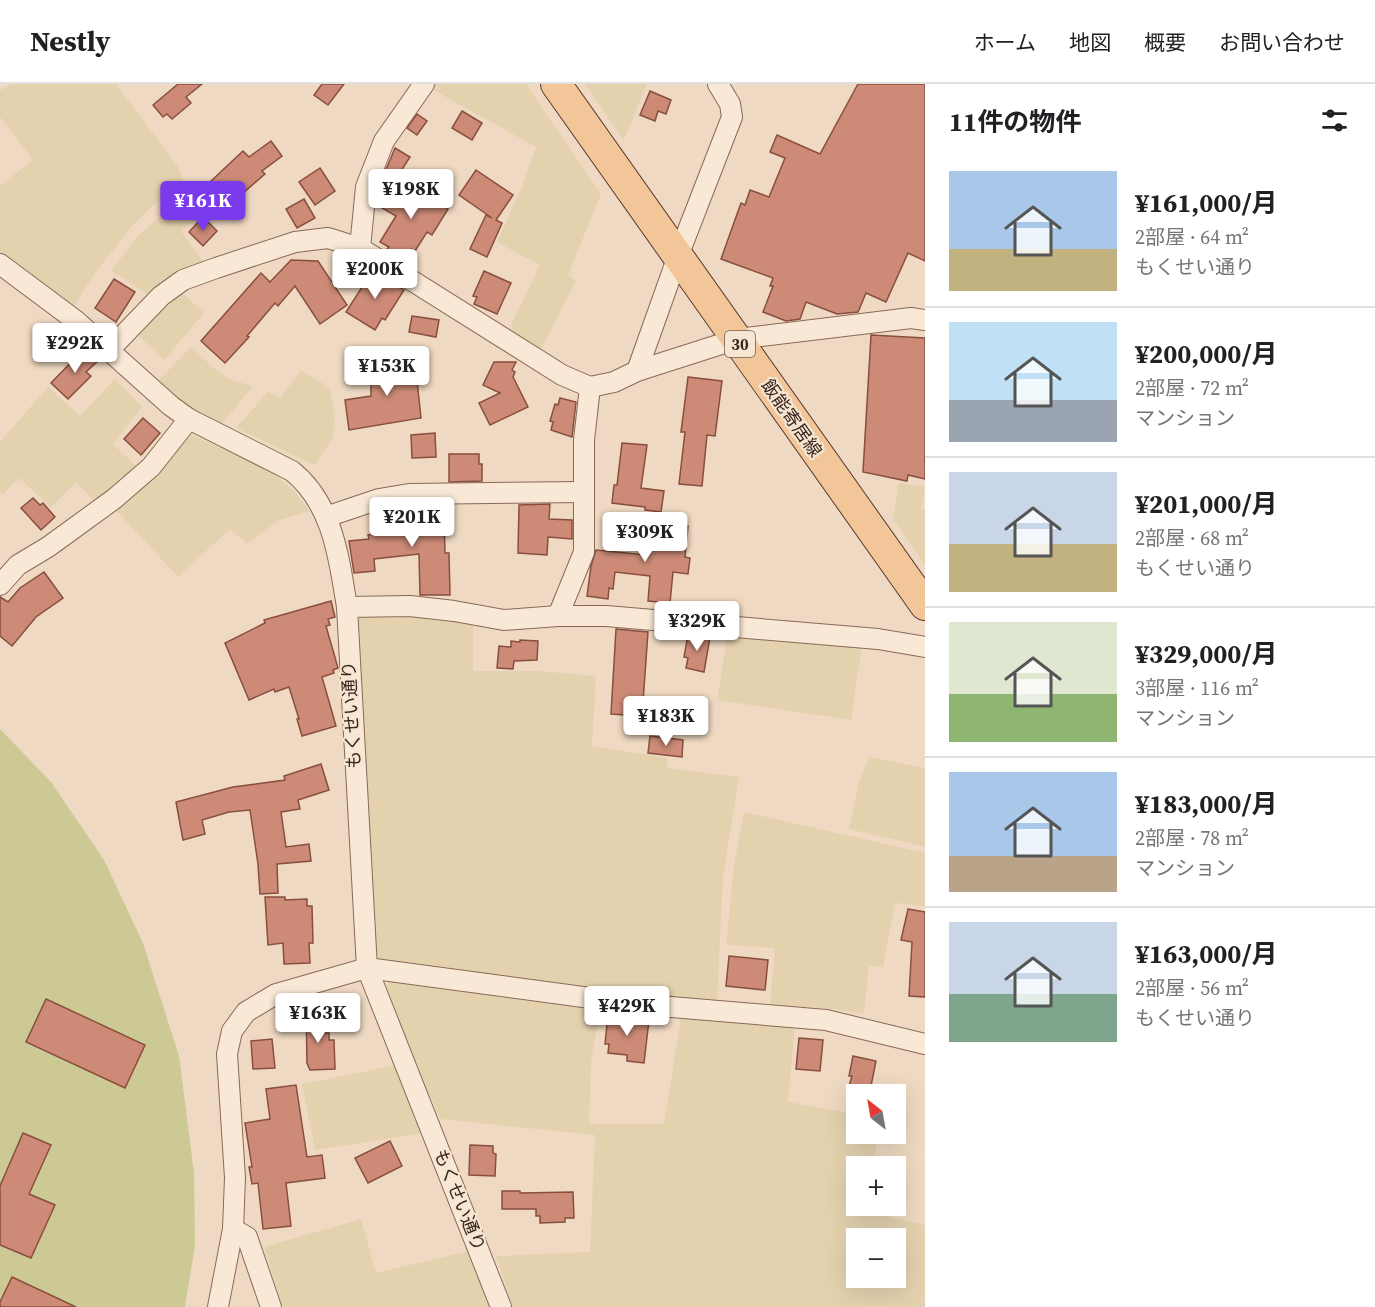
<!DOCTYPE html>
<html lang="ja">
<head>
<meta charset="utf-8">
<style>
	:root { --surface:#fff; --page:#f2f2f2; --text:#202124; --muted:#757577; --line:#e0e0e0; --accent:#7c3aed }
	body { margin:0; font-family:"Source Serif 4","Noto Sans JP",serif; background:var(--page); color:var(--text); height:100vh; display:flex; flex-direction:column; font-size:22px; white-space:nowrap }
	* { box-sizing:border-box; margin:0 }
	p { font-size:20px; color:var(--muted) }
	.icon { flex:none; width:33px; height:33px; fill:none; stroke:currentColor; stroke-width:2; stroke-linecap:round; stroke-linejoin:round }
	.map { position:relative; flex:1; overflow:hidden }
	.panel { display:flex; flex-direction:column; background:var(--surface); width:450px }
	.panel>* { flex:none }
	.needle { width:39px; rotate:329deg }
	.controls { position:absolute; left:846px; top:1000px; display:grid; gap:12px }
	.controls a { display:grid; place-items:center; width:60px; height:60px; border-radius:0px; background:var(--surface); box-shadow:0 6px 24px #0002; font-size:30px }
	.price { position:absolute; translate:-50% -51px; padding:0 14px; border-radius:6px; background:#fff; color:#222; font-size:20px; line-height:39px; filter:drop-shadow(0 2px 3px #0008) }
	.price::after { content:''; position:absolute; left:50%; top:36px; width:18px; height:14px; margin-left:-9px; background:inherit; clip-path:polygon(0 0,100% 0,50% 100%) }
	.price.current { background:var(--accent); color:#fff }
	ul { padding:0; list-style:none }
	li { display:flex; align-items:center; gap:18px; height:150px; padding:0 24px }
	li+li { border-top:2px solid var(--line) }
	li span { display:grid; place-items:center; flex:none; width:168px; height:120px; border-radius:0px; color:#555 }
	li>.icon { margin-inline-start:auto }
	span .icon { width:72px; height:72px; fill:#fffc; stroke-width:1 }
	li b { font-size:26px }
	h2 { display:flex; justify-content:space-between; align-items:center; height:72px; padding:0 24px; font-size:26px }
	header { display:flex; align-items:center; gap:36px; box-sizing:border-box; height:84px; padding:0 30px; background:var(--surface); border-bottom:2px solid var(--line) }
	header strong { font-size:28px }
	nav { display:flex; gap:33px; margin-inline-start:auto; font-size:21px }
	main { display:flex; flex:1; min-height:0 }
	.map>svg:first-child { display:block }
	.farmland { fill:#e4d2af; fill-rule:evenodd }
	.green { fill:#cdc995 }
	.building { fill:#cd8b77; stroke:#884e3e; stroke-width:1.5 }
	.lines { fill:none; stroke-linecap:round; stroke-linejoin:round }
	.street-casing { stroke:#886959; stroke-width:22 }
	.primary-casing { stroke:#56392d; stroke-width:32 }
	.street { stroke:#f9e8d5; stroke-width:20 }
	.primary { stroke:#f3c699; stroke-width:30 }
	.labels { text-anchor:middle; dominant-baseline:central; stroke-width:4.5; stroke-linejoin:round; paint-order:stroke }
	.shield { fill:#f6e5d1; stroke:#715f53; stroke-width:1.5 }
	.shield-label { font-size:16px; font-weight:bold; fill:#38251d }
	.street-label { font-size:18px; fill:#38251d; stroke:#f6e5d1 }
</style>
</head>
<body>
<header>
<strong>Nestly</strong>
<nav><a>ホーム</a><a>地図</a><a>概要</a><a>お問い合わせ</a></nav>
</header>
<main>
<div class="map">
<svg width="925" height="1223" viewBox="0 0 925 1223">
	<rect width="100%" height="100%" fill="#efd9c2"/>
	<g class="farmland">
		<polygon points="12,0 116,0 179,84 183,96 178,105 154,120 132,142 95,189 74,222 0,169 0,102 33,76 0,33 0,6"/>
		<polygon points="430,0 526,0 601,110 568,191 576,197 539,269 513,252 512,239 540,181 497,158 522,103 536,63 428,3"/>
		<polygon points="585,0 647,0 624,56"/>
		<polygon points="201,104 213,123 181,147 204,179 150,212 111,187 138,152 163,130"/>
		<polygon points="180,207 204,229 164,276 135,248"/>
		<polygon points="191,263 216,286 231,296 253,302 221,341 193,327 158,297"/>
		<polygon points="301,286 330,304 335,333 332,356 314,381 236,344 268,308 280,314"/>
		<polygon points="115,295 142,323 113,360 136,382 95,418 76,398 51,423 19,394 3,410 0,407 0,358 48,303 80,332"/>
		<polygon points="192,351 250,377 276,392 295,408 309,427 279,436 247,460 230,445 178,493 115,425"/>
		<polygon points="899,399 925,403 921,425 925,426 925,481 893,435"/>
		<polygon points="360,530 447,532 473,538 473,587 538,587 596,592 592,662 667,674 667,684 739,693 723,794 717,917 578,904 380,876 373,866 356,532"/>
		<polygon points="728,549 862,560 851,636 717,616"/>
		<polygon points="870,673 925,684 925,763 849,745 859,697"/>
		<polygon points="744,728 925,769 925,822 895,819 883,883 869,882 864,930 824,924 770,921 775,864 726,861 734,781"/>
		<path d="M390 896 600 925 591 979 589 1040H664L681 933 795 940 788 1018 856 1030V1050H879L872 1083H856V1122H862V1126L925 1141V1223H513L496 1172 590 1168 595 1051 440 1035 384 906ZM856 1155H896V1194H856Z"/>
		<polygon points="397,981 425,1049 315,1066 302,1000"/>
		<polygon points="361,1135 376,1189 469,1167 490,1223 283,1223 264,1163"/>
	</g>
	<polygon class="green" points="0,645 51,698 104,776 143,859 179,972 194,1089 195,1161 185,1223 0,1223"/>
	<g class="building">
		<polygon points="178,0 202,0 186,13 191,19 172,35 167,30 163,33 153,21"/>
		<polygon points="322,0 344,0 328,21 314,11"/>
		<polygon points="858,0 925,0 925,177 908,169 886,218 866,209 858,228 837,230 806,218 800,235 786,237 763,228 773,202 770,202 773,194 721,175 741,119 745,121 750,106 769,113 785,74 770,68 777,51 820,70"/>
		<polygon points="650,7 671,16 666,30 658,27 655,37 640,31"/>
		<polygon points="462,27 482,39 472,56 452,44"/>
		<polygon points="417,30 427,37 417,51 407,44"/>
		<polygon points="271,57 282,72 262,87 265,90 235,116 232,114 229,117 210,98 243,67 249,73"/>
		<polygon points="395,64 410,73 396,95 385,88"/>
		<polygon points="320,84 335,107 315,121 299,98"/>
		<polygon points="476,86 513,111 496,136 502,139 487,173 470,165 486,131 492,134 459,111"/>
		<polygon points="401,96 448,125 432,151 427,148 415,167 411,165 404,177 386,166 389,163 380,158 396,132 382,124 396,114 393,109"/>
		<polygon points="304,115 315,134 297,144 286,125"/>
		<polygon points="203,133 217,147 203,162 189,148"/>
		<polygon points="291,176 318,177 347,221 320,240 295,202 278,222 275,219 247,252 249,253 225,279 201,257 261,189 270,198"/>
		<polygon points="373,186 404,206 385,236 382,234 375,246 346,228"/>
		<polygon points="484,187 511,199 497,230 474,220 477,213 473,212"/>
		<polygon points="114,195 135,208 116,238 95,224"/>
		<polygon points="412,232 439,236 436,253 409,248"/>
		<polygon points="871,251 925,254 925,395 908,391 907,397 863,388"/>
		<polygon points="86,263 99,276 86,288 91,292 68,315 51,299"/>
		<polygon points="371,278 415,278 421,334 349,346 345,316 371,312"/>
		<polygon points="494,278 516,278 512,286 515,288 513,293 528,323 490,341 479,319 500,309 483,301"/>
		<polygon points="688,293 722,297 715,352 707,351 702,402 679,400 685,348 681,348"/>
		<polygon points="560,314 576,318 572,353 551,346 553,338 550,337 555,320 558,321"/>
		<polygon points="143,334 160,349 141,371 124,355"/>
		<polygon points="435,349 436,373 412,374 411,351"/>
		<polygon points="622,359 647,361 641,404 664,407 661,428 645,426 645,423 612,419 614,401 617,401"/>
		<polygon points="449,370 479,370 479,380 482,380 482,397 449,398"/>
		<polygon points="33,414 40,421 43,419 55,433 41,446 21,424"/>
		<polygon points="550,420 549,435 572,436 572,455 548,453 547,471 518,469 519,421"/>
		<polygon points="449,422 449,436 444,436 445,469 449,469 450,511 420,511 419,470 374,475 375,487 354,489 349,457 369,455 368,451 386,449 385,443 405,441 405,423"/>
		<polygon points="651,438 688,442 685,473 690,474 688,490 673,488 670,519 648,517 650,492 615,488 613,505 609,504 608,515 587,512 591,482 596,466 647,471"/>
		<polygon points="44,488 63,514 36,533 12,562 0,552 0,513 8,518 20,504"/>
		<polygon points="331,517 335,533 328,535 330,541 326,542 338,584 333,586 334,589 322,593 336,642 302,652 297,635 299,635 289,603 275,608 274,605 249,616 225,559 265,539 264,536"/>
		<polygon points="616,545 648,548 642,632 611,630"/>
		<polygon points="688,551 710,553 704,588 686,584 688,574 684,573"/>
		<polygon points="520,556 538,557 537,576 514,577 513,585 497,584 499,562 511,563 511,557 520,558"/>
		<polygon points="650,652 683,656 682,673 648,669"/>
		<polygon points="321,680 329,706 298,716 300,725 281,728 286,763 309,760 311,777 277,780 278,809 260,810 258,780 250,726 229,728 202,736 205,750 183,756 176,718 233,703 285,696 284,692"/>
		<polygon points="265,813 285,813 285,816 307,815 307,822 312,822 313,859 309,859 310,879 284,880 283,859 268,861"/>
		<polygon points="908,825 925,828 925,913 909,912 912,858 901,856"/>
		<polygon points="729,872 768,876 765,906 726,902"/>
		<polygon points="46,915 145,961 125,1004 26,958"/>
		<polygon points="310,916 320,949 329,949 329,956 334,956 335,985 310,986 307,979 306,917"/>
		<polygon points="608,931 649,936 644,979 627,977 627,971 608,969 609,960 605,960"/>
		<polygon points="799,954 823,956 820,987 796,985"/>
		<polygon points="272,955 275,984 253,985 251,957"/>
		<polygon points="853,972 876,977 870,1007 849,1002 852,992 849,992"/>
		<polygon points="296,1001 307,1073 322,1071 325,1094 286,1099 291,1142 263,1145 258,1099 252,1100 249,1083 252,1083 245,1039 270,1035 266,1005"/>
		<polygon points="23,1049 51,1061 29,1110 55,1121 31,1174 0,1161 0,1102"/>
		<polygon points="390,1057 402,1082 368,1099 355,1074"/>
		<polygon points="470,1061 493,1062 493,1069 496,1070 495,1092 469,1091"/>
		<polygon points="502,1107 520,1107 520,1109 573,1108 574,1134 565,1134 565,1138 540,1139 540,1132 536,1132 536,1125 502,1125"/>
		<polygon points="12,1193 76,1223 0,1223 0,1218"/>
	</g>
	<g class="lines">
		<g class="street-casing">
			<g id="street">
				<polyline points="360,164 366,103 384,57 424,0"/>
				<path d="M0 180 75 236 171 322 189 335 292 387C333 420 339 474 347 523L367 884 501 1223"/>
				<polyline points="109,266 161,212 183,196 216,184 295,158 328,154 360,164 562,291 590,303 614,298 637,287 737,255 911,234 925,236"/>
				<polyline points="637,287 678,172 732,33 730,20 718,0"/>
				<polyline points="326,433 379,415 409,410 584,408"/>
				<polyline points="0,501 18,481 48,463 114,415 151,383 189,335"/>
				<polyline points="347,523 410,522 454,527 504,536 558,532 606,532 878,555 925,563"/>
				<polyline points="558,532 584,468 584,356 590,303"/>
				<polyline points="233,1145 247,1153 271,1223"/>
				<polyline points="218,1223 233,1145 235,1094 227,970 232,947 246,928 276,910 367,884 635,920 826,936 925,960"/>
			</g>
		</g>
		<g class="primary-casing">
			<polyline id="primary" points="556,0 925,521"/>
		</g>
		<use href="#street" class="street"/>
		<use href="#primary" class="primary"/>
	</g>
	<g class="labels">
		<rect class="shield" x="725" y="247" width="30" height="26" rx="4.5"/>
		<g class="shield-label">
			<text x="740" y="260">30</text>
		</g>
		<g class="street-label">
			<text transform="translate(792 334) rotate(55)">飯能寄居線</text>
			<text transform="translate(351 631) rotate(-93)">もくせい通り</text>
			<text transform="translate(460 1116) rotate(68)">もくせい通り</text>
		</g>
	</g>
</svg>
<div class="controls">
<a><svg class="needle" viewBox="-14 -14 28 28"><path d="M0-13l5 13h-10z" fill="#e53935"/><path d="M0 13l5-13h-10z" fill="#757577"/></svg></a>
<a>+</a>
<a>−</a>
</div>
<b class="price" style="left:411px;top:136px">¥198K</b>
<b class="price current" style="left:203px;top:148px">¥161K</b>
<b class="price" style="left:375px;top:216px">¥200K</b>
<b class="price" style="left:75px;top:290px">¥292K</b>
<b class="price" style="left:387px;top:313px">¥153K</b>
<b class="price" style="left:412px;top:464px">¥201K</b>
<b class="price" style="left:645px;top:479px">¥309K</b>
<b class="price" style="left:697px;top:568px">¥329K</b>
<b class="price" style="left:666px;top:663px">¥183K</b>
<b class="price" style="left:627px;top:953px">¥429K</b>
<b class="price" style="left:318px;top:960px">¥163K</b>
</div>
<section class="panel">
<h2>11件の物件<svg class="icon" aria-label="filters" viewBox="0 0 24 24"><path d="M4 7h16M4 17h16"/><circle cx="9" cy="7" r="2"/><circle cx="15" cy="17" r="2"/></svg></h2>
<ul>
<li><span style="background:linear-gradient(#a9c7e8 65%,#c2b280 0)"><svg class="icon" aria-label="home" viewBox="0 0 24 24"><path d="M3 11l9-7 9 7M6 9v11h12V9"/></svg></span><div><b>¥161,000/月</b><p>2部屋 · 64 m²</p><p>もくせい通り</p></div></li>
<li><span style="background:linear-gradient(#bfe0f5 65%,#9aa5b1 0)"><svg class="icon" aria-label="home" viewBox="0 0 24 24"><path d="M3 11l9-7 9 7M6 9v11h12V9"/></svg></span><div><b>¥200,000/月</b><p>2部屋 · 72 m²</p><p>マンション</p></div></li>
<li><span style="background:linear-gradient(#c9d6e8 60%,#c2b280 0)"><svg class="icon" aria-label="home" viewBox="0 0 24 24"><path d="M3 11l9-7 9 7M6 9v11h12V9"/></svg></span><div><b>¥201,000/月</b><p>2部屋 · 68 m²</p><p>もくせい通り</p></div></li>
<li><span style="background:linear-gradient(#dfe7d0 60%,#8fb573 0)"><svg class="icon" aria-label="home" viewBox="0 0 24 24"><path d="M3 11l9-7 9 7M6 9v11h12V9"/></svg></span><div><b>¥329,000/月</b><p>3部屋 · 116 m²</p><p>マンション</p></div></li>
<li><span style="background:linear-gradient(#a9c7e8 70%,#b9a48a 0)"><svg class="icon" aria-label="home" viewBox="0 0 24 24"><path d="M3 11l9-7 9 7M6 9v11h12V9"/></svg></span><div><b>¥183,000/月</b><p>2部屋 · 78 m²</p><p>マンション</p></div></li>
<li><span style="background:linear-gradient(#c9d6e8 60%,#7fa58c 0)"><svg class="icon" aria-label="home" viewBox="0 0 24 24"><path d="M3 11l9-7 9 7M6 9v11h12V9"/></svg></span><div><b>¥163,000/月</b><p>2部屋 · 56 m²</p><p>もくせい通り</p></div></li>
</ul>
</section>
</main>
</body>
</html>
